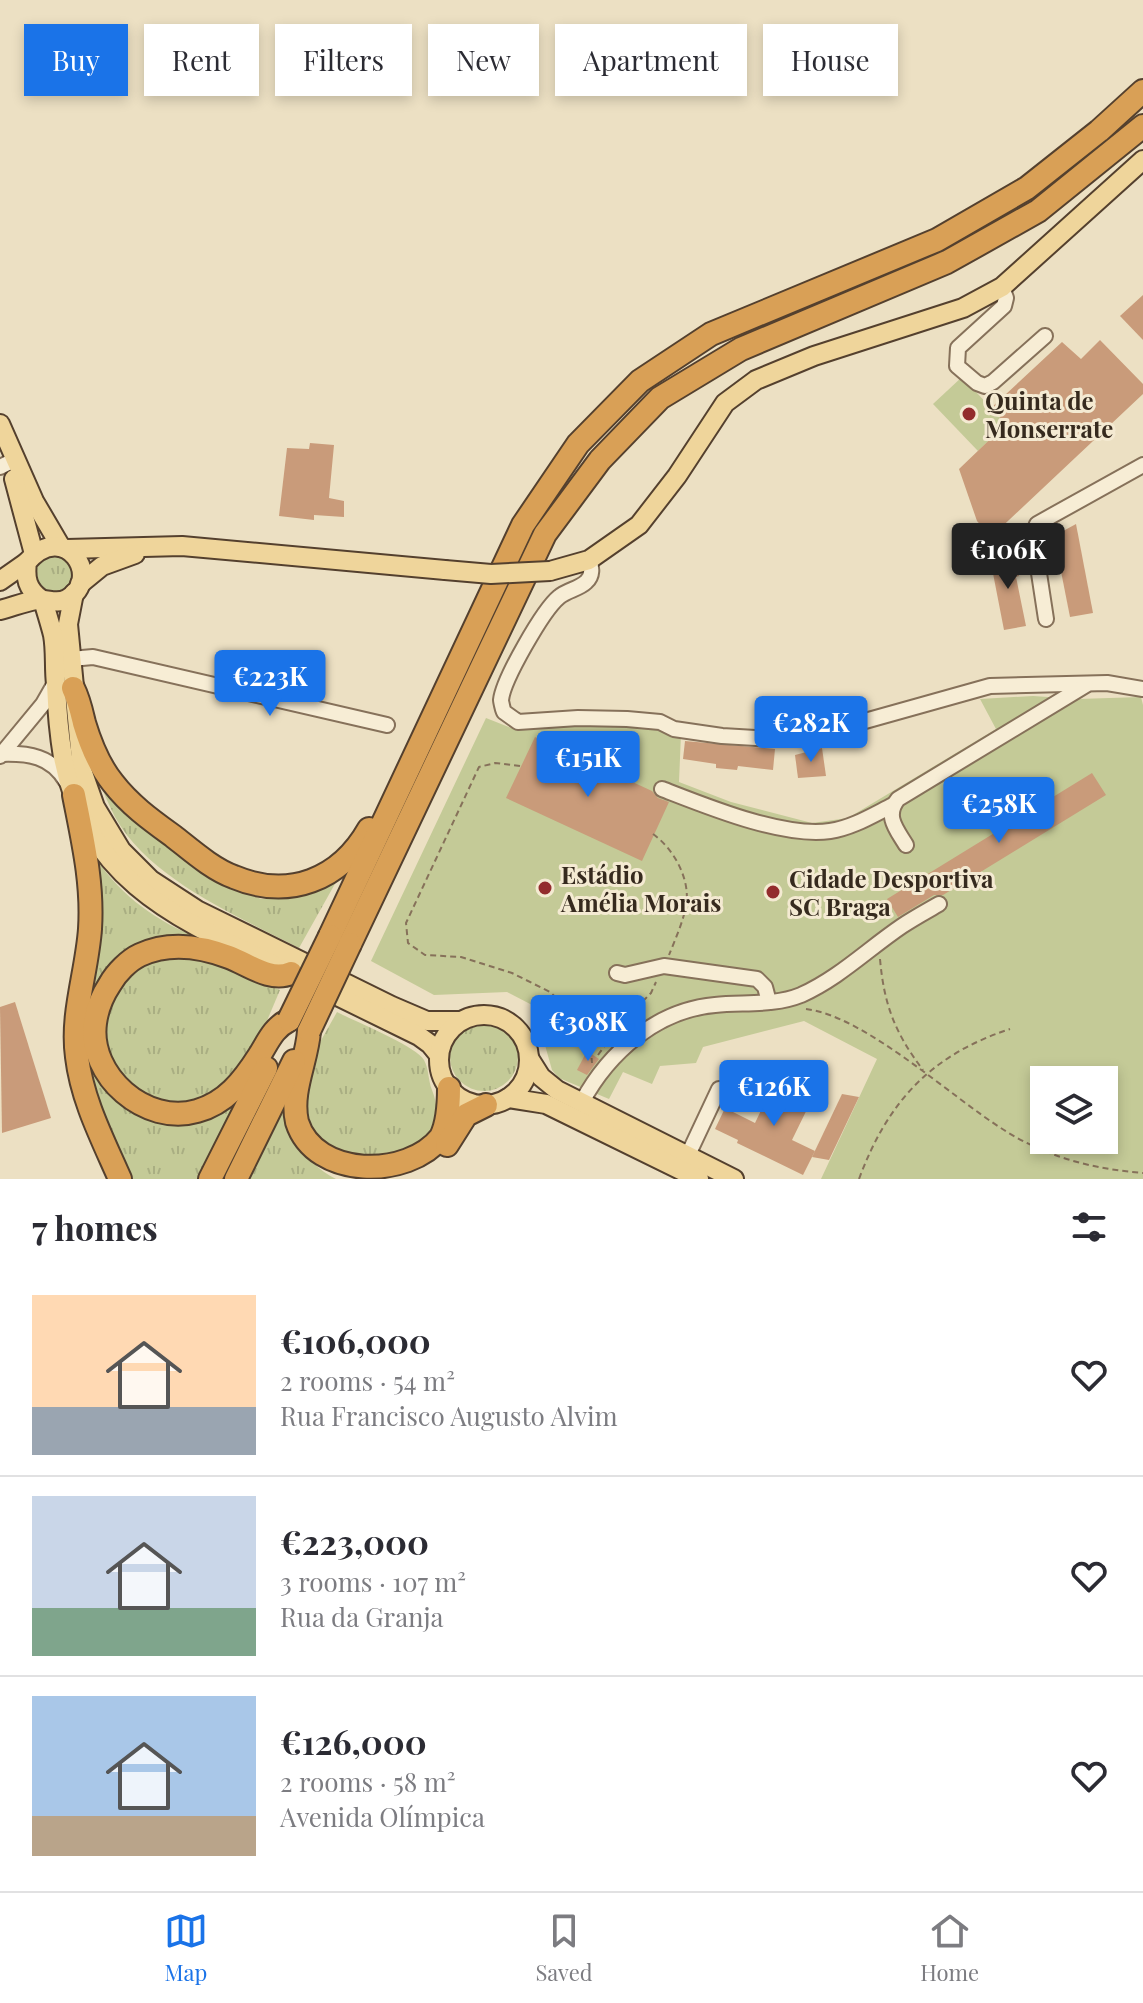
<!DOCTYPE html>
<html lang="en">
<head>
<meta charset="utf-8">
<style>
	:root { --surface:#fff; --page:#f2f2f3; --text:#2b2b33; --muted:#7c7c81; --line:#e1e1e2; --accent:#1a73e8 }
	body { margin:0; font-family:"Playfair Display",serif; background:var(--page); color:var(--text); height:100vh; display:flex; flex-direction:column; font-size:30px; white-space:nowrap }
	* { box-sizing:border-box; margin:0 }
	p { font-size:26px; color:var(--muted) }
	.icon { flex:none; width:44px; height:44px; fill:none; stroke:currentColor; stroke-width:2; stroke-linecap:round; stroke-linejoin:round }
	.map { position:relative; height:1179px; overflow:hidden }
	.drawer { display:flex; flex-direction:column; background:var(--surface); flex:1 }
	.drawer>* { flex:none }
	.hud { position:absolute; left:24px; top:24px; width:1096px; height:72px; display:flex; gap:16px }
	.fabs { position:absolute; left:1030px; top:1066px; display:grid; gap:16px }
	.fabs a { display:grid; place-items:center; width:88px; height:88px; border-radius:0px; background:var(--surface); box-shadow:0 4px 12px #0003; font-size:40px }
	.price { position:absolute; translate:-50% -68px; padding:0 18px; border-radius:8px; background:var(--accent); color:#fff; font-size:26px; line-height:52px; filter:drop-shadow(0 2px 4px #0008) }
	.price::after { content:''; position:absolute; left:50%; top:48px; width:24px; height:18px; margin-left:-12px; background:inherit; clip-path:polygon(0 0,100% 0,50% 100%) }
	.price.selected { background:#222; color:#fff }
	ul { padding:0; list-style:none }
	li { display:flex; align-items:center; gap:24px; height:200px; padding:0 32px }
	li+li { border-top:2px solid var(--line) }
	li span { display:grid; place-items:center; flex:none; width:224px; height:160px; border-radius:0px; color:#555 }
	li>.icon { margin-inline-start:auto }
	span .icon { width:96px; height:96px; fill:#fffc; stroke-width:1 }
	li b { font-size:34px }
	h2 { display:flex; justify-content:space-between; align-items:center; height:96px; padding:0 32px; font-size:34px }
	.pill { padding:0 28px; border-radius:0px; background:var(--surface); box-shadow:0 4px 12px #0003; font-size:28px; line-height:72px }
	.pill.selected { background:var(--accent); color:#fff }
	.tab-bar { display:flex; justify-content:space-around; align-items:center; height:112px; border-top:2px solid var(--line); background:var(--surface); font-size:22px; color:var(--muted) }
	.tab-bar a { display:grid; justify-items:center; gap:4px }
	.tab-bar .selected { color:var(--accent) }
	.map>svg:first-child { display:block }
	.grass { fill:url(#grass-tufts) }
	.garden { fill:#c4ca97; fill-rule:evenodd }
	.building { fill:#c99b7a }
	.lines { fill:none; stroke-linecap:round; stroke-linejoin:round }
	.minor-casing { stroke:#86715a; stroke-width:18 }
	.major-casing { stroke:#54402e; stroke-width:22 }
	.highway-casing { stroke:#54402e; stroke-width:26 }
	.path { stroke:#86715a; stroke-width:2; stroke-dasharray:6 4; stroke-linecap:butt }
	.minor { stroke:#f7edd5; stroke-width:14 }
	.major { stroke:#efd59b; stroke-width:18 }
	.highway { stroke:#d9a056; stroke-width:22 }
	.major-bridge-casing { stroke:#54402e; stroke-width:22; stroke-linecap:butt }
	.highway-bridge-casing { stroke:#54402e; stroke-width:26; stroke-linecap:butt }
	.major-bridge { stroke:#efd59b; stroke-width:18 }
	.highway-bridge { stroke:#d9a056; stroke-width:22 }
	.poi-dot { fill:#932c2d; stroke:#f4ead2; stroke-width:3 }
	.labels { text-anchor:middle; dominant-baseline:central; stroke-width:6; stroke-linejoin:round; paint-order:stroke }
	.poi-label { font-size:24px; font-weight:bold; fill:#362a1e; stroke:#f4ead2; text-anchor:start }
</style>
</head>
<body>
<div class="map">
<svg width="1143" height="1179" viewBox="0 0 1143 1179">
	<defs>
		<pattern id="grass-tufts" width="24" height="20" patternUnits="userSpaceOnUse" patternTransform="scale(2)"><rect width="24" height="20" fill="#c4ca97"/><path d="M3 7l-1-3M5 7V3M7 7l1-3M15 17l-1-3M17 17v-4M19 17l1-3" fill="none" stroke="#a9ae82"/></pattern>
	</defs>
	<rect width="100%" height="100%" fill="#ece0c3"/>
	<g class="grass">
		<path d="M46 554H66L76 579 62 593C34 593 26 575 46 554Z"/>
		<path d="M97 777 221 882 261 899 304 896 336 882 299 948C238 916 150 880 115 817 108 804 103 790 97 777Z"/>
		<path d="M92 853C117 891 150 918 192 935L190 941C174 945 128 954 116 961 89 978 88 1014 86 1042L155 1119 243 1090 197 1179H126L83 1062Z"/>
		<polygon points="169,954 195,956 280,990 258,1042 222,1089 193,1103 172,1105 132,1089 106,1054 105,1005 116,985 139,965"/>
		<path d="M337 1012C354 1021 416 1046 424 1060 429 1069 428 1080 432 1090 448 1130 419 1146 390 1168L320 1149 303 1110 315 1051Z"/>
		<circle cx="484" cy="1057" r="34"/>
		<path d="M286 1100C295 1137 300 1160 336 1179H247Z"/>
	</g>
	<g class="garden">
		<polygon points="962,377 1006,424 978,451 933,404"/>
		<path d="M1033 696 1078 699 1141 697 1143 705V1179H821L877 1059 804 1021 703 1047 696 1063 660 1066 652 1084 623 1072 609 1099 559 1078 552 1070 534 1006 507 992 434 995 371 961 486 718 511 728 562 722H633L681 734 679 782 731 802 812 823 848 818 996 729 980 699ZM1044 1080H1104V1140H1044Z"/>
	</g>
	<g class="building">
		<polygon points="1143,295 1143,340 1120,316"/>
		<polygon points="1100,340 1143,384 1143,394 991,537 977,521 959,469 1006,424 991,408 1062,342 1081,359"/>
		<polygon points="310,443 334,445 329,498 344,501 344,517 314,515 314,520 279,516 287,448 309,449"/>
		<polygon points="1076,524 1093,613 1070,617 1054,536"/>
		<polygon points="1014,553 1019,576 1016,577 1026,626 1004,630 990,558"/>
		<polygon points="535,737 652,791 658,798 669,802 642,861 506,798"/>
		<polygon points="685,741 775,749 773,770 738,766 737,770 716,768 716,764 683,759"/>
		<polygon points="822,748 826,776 798,778 795,755"/>
		<polygon points="1092,773 1106,795 943,895 934,895 898,917 887,899"/>
		<polygon points="15,1002 51,1118 2,1133 0,1007"/>
		<polygon points="587,1051 599,1059 587,1075 577,1070"/>
		<polygon points="776,1079 813,1097 792,1140 815,1151 803,1175 737,1143 738,1140 715,1129 725,1108 755,1123"/>
		<polygon points="842,1094 859,1097 829,1160 812,1157"/>
	</g>
	<g class="lines">
		<g class="minor-casing">
			<g id="minor">
				<polyline points="1002,287 1006,298 1004,306 958,348 957,366 977,383 985,386 993,382 1045,336"/>
				<polyline points="0,467 10,462"/>
				<path d="M589 560C592 567 593 576 586 582 579 589 567 590 559 597 543 610 503 680 501 700 501 701 503 711 504 712L518 722 578 718 627 719 660 722 674 729 722 736 773 739 840 728 990 686 1107 683 1143 689"/>
				<polyline points="1046,619 1033,534 1037,524 1143,465"/>
				<polyline points="71,659 93,657 387,725"/>
				<path d="M1 754C29 753 51 756 66 781"/>
				<polyline points="0,756 43,704 55,683"/>
				<path d="M662 789C706 806 783 838 830 831 852 828 873 815 893 805"/>
				<path d="M906 845C897 830 884 816 898 799L1086 685"/>
				<polyline points="617,973 625,975 664,966 757,979 765,987 769,1002"/>
				<path d="M582 1102C609 1052 657 1010 715 1005 743 1002 774 1006 801 995 839 978 868 949 902 926 914 918 927 911 939 904"/>
				<polyline points="690,1164 688,1155 719,1089"/>
			</g>
		</g>
		<g class="major-casing">
			<g id="major">
				<polyline points="0,424 34,501 61,547"/>
				<polyline points="14,479 34,554"/>
				<polyline points="67,549 182,546 445,570"/>
				<polyline points="550,571 589,560 639,525 677,476 725,403 756,380 814,356 963,308 1002,287 1143,160"/>
				<polyline points="0,581 27,562"/>
				<polyline points="80,584 102,566 135,554"/>
				<polyline points="74,593 68,624 82,770 95,807 121,850 151,880 197,910 392,1006 427,1021 460,1021"/>
				<path d="M43 600C46 611 50 623 53 635 56 651 54 668 56 684 57 708 59 733 63 757 87 886 186 922 291 973"/>
				<path d="M0 610C12 607 24 602 36 600 47 598 56 605 67 599 104 579 65 518 27 562 25 578 27 589 41 599"/>
				<polyline points="317,986 419,1036 430,1044 439,1055"/>
				<circle cx="484" cy="1060" r="45"/>
				<polyline points="529,1058 541,1077 557,1090 734,1179"/>
				<polyline points="508,1098 546,1104 699,1179"/>
			</g>
		</g>
		<g class="highway-casing">
			<g id="highway">
				<path d="M73 688C79 700 81 710 84 723 90 743 100 767 113 783 130 805 151 820 173 836 191 850 212 869 234 877 289 900 340 880 369 829"/>
				<path d="M74 795C83 841 93 883 90 929 87 972 71 1014 77 1057 82 1100 103 1140 120 1179"/>
				<polyline points="330,936 523,525 578,444 640,381 711,334 937,240 1027,188 1099,131 1143,91"/>
				<polyline points="350,944 545,534 600,460 660,398 741,349 947,262 1038,211 1143,126"/>
				<path d="M289 1020C273 1028 268 1042 259 1056 243 1081 226 1103 197 1111 146 1126 88 1076 95 1023 97 1008 102 996 110 984 116 973 129 960 140 955 168 942 200 946 229 957 248 964 270 982 291 973"/>
				<path d="M309 1031C307 1061 290 1091 297 1122 315 1179 408 1179 441 1137 448 1123 449 1104 449 1088"/>
				<polyline points="447,1145 466,1115 486,1105"/>
				<polyline points="210,1179 266,1068"/>
				<polyline points="236,1179 294,1061"/>
			</g>
		</g>
		<g class="path">
			<polyline points="520,766 495,763 479,767 406,923 408,943 425,955 461,957 512,973 550,992 589,1028 592,1063"/>
			<path d="M653 834C674 849 691 880 686 906 683 922 675 940 669 955"/>
			<path d="M880 959C884 1005 895 1033 923 1070"/>
			<path d="M806 1009C865 1016 951 1097 1004 1130 1046 1157 1093 1169 1143 1173"/>
			<polyline points="598,1055 623,1021 651,993 656,982"/>
			<path d="M859 1179C888 1101 931 1055 1010 1029"/>
		</g>
		<use href="#minor" class="minor"/>
		<use href="#major" class="major"/>
		<use href="#highway" class="highway"/>
		<g class="major-bridge-casing">
			<polyline id="major-bridge" points="445,570 491,574 550,571"/>
		</g>
		<g class="highway-bridge-casing">
			<g id="highway-bridge">
				<polyline points="289,1020 330,936"/>
				<polyline points="309,1031 350,944"/>
			</g>
		</g>
		<use href="#major-bridge" class="major-bridge"/>
		<use href="#highway-bridge" class="highway-bridge"/>
	</g>
	<g class="poi-dot">
		<circle cx="969" cy="414" r="8"/>
		<circle cx="545" cy="888" r="8"/>
		<circle cx="773" cy="892" r="8"/>
	</g>
	<g class="labels">
		<g class="poi-label">
			<text x="985" y="400">Quinta de<tspan x="985" dy="28">Monserrate</tspan></text>
			<text x="561" y="874">Estádio<tspan x="561" dy="28">Amélia Morais</tspan></text>
			<text x="789" y="878">Cidade Desportiva<tspan x="789" dy="28">SC Braga</tspan></text>
		</g>
	</g>
</svg>
<div class="fabs">
<a><svg class="icon" aria-label="layers" viewBox="0 0 24 24"><path d="M12 4l9 5-9 5-9-5zM3 14l9 5 9-5"/></svg></a>
</div>
<b class="price selected" style="left:1008px;top:591px">€106K</b>
<b class="price" style="left:270px;top:718px">€223K</b>
<b class="price" style="left:811px;top:764px">€282K</b>
<b class="price" style="left:588px;top:799px">€151K</b>
<b class="price" style="left:999px;top:845px">€258K</b>
<b class="price" style="left:588px;top:1063px">€308K</b>
<b class="price" style="left:774px;top:1128px">€126K</b>
<div class="hud">
<a class="pill selected">Buy</a>
<a class="pill">Rent</a>
<a class="pill">Filters</a>
<a class="pill">New</a>
<a class="pill">Apartment</a>
<a class="pill">House</a>
</div>
</div>
<section class="drawer">
<h2>7 homes<svg class="icon" aria-label="filters" viewBox="0 0 24 24"><path d="M4 7h16M4 17h16"/><circle cx="9" cy="7" r="2"/><circle cx="15" cy="17" r="2"/></svg></h2>
<ul>
<li><span style="background:linear-gradient(#ffd9b3 70%,#9aa5b1 0)"><svg class="icon" aria-label="home" viewBox="0 0 24 24"><path d="M3 11l9-7 9 7M6 9v11h12V9"/></svg></span><div><b>€106,000</b><p>2 rooms · 54 m²</p><p>Rua Francisco Augusto Alvim</p></div><svg class="icon" aria-label="heart" viewBox="0 0 24 24"><path d="M12 20l-8-8c-3-5 5-10 8-4 3-6 11-1 8 4z"/></svg></li>
<li><span style="background:linear-gradient(#c9d6e8 70%,#7fa58c 0)"><svg class="icon" aria-label="home" viewBox="0 0 24 24"><path d="M3 11l9-7 9 7M6 9v11h12V9"/></svg></span><div><b>€223,000</b><p>3 rooms · 107 m²</p><p>Rua da Granja</p></div><svg class="icon" aria-label="heart" viewBox="0 0 24 24"><path d="M12 20l-8-8c-3-5 5-10 8-4 3-6 11-1 8 4z"/></svg></li>
<li><span style="background:linear-gradient(#a9c7e8 75%,#b9a48a 0)"><svg class="icon" aria-label="home" viewBox="0 0 24 24"><path d="M3 11l9-7 9 7M6 9v11h12V9"/></svg></span><div><b>€126,000</b><p>2 rooms · 58 m²</p><p>Avenida Olímpica</p></div><svg class="icon" aria-label="heart" viewBox="0 0 24 24"><path d="M12 20l-8-8c-3-5 5-10 8-4 3-6 11-1 8 4z"/></svg></li>
</ul>
</section>
<nav class="tab-bar">
<a class="selected"><svg class="icon" aria-label="map" viewBox="0 0 24 24"><path d="M3 6l6-2 6 2 6-2v14l-6 2-6-2-6 2zM9 4v14M15 6v14"/></svg>Map</a>
<a><svg class="icon" aria-label="saved" viewBox="0 0 24 24"><path d="M7 4h10v16l-5-4-5 4z"/></svg>Saved</a>
<a><svg class="icon" aria-label="home" viewBox="0 0 24 24"><path d="M3 11l9-7 9 7M6 9v11h12V9"/></svg>Home</a>
</nav>
</body>
</html>
